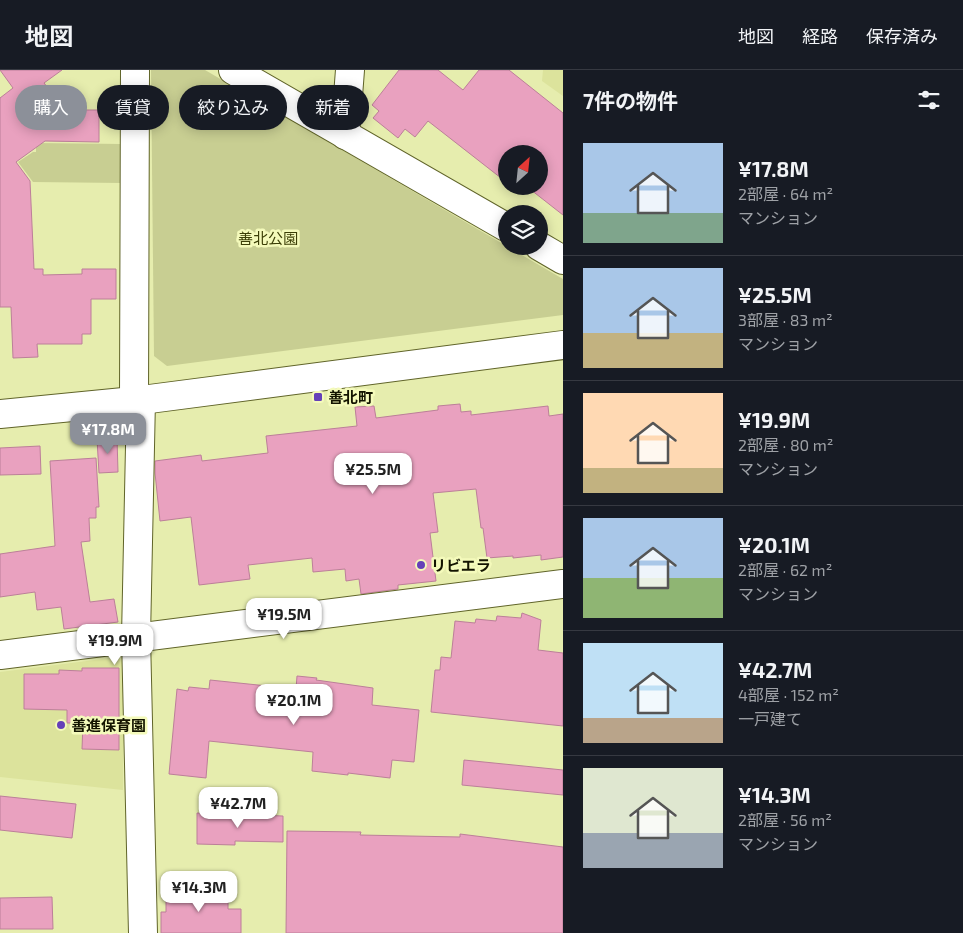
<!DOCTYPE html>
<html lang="ja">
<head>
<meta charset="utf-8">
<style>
	:root { --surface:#171b24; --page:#20242c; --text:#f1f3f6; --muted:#9ea1a6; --line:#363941; --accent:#8c9099 }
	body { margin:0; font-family:"Exo 2","Noto Sans JP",sans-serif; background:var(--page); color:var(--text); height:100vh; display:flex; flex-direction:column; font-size:19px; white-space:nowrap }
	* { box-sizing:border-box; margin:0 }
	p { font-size:16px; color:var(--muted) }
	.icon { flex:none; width:28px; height:28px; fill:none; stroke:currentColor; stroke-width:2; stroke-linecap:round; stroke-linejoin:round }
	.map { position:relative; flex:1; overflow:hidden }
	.side { display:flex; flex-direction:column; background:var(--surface); width:400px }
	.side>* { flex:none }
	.top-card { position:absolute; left:15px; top:15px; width:472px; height:45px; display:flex; gap:10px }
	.needle { width:32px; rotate:27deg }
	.buttons { position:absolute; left:498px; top:75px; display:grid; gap:10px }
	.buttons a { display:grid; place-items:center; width:50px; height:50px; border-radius:50%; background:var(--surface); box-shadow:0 2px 12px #0003; font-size:25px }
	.price { position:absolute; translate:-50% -42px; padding:0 11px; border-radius:10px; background:#fff; color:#222; font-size:16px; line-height:32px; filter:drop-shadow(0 1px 2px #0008) }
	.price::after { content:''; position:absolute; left:50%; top:30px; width:15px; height:11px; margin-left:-8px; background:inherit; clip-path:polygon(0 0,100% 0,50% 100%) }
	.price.current { background:var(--accent); color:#fff }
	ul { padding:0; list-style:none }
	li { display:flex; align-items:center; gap:15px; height:125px; padding:0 20px }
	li+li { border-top:1px solid var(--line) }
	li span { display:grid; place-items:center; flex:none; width:140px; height:100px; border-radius:0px; color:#555 }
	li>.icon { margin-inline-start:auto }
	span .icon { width:60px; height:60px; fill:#fffc; stroke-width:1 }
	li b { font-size:21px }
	h2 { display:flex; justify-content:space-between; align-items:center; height:60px; padding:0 20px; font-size:21px }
	.pill { padding:0 18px; border-radius:22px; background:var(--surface); box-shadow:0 2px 12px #0003; font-size:18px; line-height:45px }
	.pill.current { background:var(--accent); color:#fff }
	header { display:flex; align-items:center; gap:30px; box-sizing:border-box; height:70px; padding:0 25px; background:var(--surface); border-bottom:1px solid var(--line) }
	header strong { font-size:24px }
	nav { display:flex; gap:28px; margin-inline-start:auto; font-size:18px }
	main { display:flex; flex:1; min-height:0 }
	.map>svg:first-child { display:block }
	.built { fill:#dce39c }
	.green { fill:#c8ce92 }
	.building { fill:#e9a1bf; stroke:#bc7f99 }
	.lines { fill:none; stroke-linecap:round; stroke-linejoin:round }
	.minor-casing { stroke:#606429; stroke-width:30 }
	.minor { stroke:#fff; stroke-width:28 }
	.poi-dot { fill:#6540b8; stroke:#f4fabb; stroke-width:2 }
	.labels { text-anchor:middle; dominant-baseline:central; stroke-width:5; stroke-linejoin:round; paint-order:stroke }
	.park-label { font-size:15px; fill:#3c3f07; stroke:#f4fabb }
	.poi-label { font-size:15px; font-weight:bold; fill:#131400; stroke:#f4fabb; text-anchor:start }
</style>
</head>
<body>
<header>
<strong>地図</strong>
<nav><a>地図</a><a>経路</a><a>保存済み</a></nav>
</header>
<main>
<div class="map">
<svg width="563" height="863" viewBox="0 0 563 863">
	<rect width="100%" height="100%" fill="#e6edae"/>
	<g class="built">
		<polygon points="543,0 563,0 563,26 542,11"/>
		<polygon points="118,587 123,592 123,720 0,707 0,602"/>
	</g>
	<g class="green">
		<polygon points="151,0 205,0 563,209 563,245 167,296 154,286"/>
		<polygon points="36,73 122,74 122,113 33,112 18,92 33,82 36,82"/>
	</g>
	<g class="building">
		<polygon points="0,0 62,0 44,13 65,40 99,40 99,72 45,71 16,92 30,111 34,199 43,199 43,205 82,204 82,199 116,199 116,229 91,229 91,264 82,264 82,274 37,274 38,287 13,288 11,237 0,237 0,28 13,18"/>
		<polygon points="399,0 438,0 463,20 479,0 509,0 563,43 563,145 526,116 539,116 539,84 506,84 506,102 501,108 428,51 415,67 405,59 398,68 373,48 379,41 372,35"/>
		<polygon points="460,334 461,342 471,341 471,345 548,336 549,346 563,344 563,487 541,490 541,485 513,488 513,486 487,488 483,458 481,458 476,419 433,423 438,462 430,463 436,511 398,515 398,519 361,524 359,509 346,511 345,499 313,502 312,488 248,495 250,509 199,515 191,447 160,451 155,403 155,391 201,385 202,391 268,383 266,366 357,356 355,337 374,336 376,348 438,340 438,336"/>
		<polygon points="117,368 118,402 99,403 97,369"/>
		<polygon points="40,376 41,404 0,405 0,378"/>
		<polygon points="96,388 99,437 96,437 96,448 89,448 90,471 81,472 90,532 114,529 118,552 64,559 61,537 37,540 35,522 0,527 0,484 55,476 50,391"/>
		<polygon points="522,543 541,550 538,580 563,583 563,656 431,642 435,600 440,600 441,587 451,588 455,551 475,553 476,549 496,551 497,546 521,548"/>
		<polygon points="82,598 119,598 119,680 82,679 83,653 67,653 67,640 24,639 24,604 59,604 59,600 82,601"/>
		<polygon points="297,606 317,608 316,610 373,618 372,635 419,640 414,692 392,690 390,708 348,703 348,705 312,701 313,682 209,671 206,708 169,704 177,619 188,621 189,617 209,619 210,610 296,619"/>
		<polygon points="464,690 563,700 563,725 462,715"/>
		<polygon points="0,726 76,734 72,768 0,760"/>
		<polygon points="197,743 283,746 283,772 235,771 235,775 197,774"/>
		<polygon points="287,761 361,762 360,765 460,767 460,764 563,777 563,863 286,863"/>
		<polygon points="166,817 207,818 207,824 228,825 228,839 241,839 241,863 161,863 161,842 166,842"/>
		<polygon points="52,827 53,859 0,859 0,828"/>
	</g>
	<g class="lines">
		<g class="minor-casing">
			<g id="minor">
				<polyline points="233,0 506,157"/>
				<polyline points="345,65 350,0"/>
				<polyline points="539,176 563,190"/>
				<polyline points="141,329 136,567 143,863"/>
				<polyline points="134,331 135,0"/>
				<polyline points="0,344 134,331 563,275"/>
				<polyline points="0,585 563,514"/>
			</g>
		</g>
		<use href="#minor" class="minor"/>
	</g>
	<g class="poi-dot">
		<rect x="313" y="322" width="10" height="10" rx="2.5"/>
		<circle cx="421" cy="495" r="5"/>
		<circle cx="61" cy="655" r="5"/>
	</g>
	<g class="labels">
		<g class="park-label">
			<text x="268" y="168">善北公園</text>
		</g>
		<g class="poi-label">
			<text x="328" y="327">善北町</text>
			<text x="431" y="495">リビエラ</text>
			<text x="71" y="655">善進保育園</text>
		</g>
	</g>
</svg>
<div class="buttons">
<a><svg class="needle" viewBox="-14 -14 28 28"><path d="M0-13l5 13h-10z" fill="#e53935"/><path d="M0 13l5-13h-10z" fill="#9ea1a6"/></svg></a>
<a><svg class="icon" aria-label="layers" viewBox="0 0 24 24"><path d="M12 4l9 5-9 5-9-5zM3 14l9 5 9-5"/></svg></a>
</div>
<b class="price current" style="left:108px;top:385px">¥17.8M</b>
<b class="price" style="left:373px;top:425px">¥25.5M</b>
<b class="price" style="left:284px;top:570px">¥19.5M</b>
<b class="price" style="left:115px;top:596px">¥19.9M</b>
<b class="price" style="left:294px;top:656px">¥20.1M</b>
<b class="price" style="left:238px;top:759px">¥42.7M</b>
<b class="price" style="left:199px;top:843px">¥14.3M</b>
<div class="top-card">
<a class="pill current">購入</a>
<a class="pill">賃貸</a>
<a class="pill">絞り込み</a>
<a class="pill">新着</a>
</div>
</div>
<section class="side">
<h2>7件の物件<svg class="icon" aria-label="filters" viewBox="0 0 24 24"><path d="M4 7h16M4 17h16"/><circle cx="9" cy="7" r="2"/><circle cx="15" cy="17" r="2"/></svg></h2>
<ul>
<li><span style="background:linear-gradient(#a9c7e8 70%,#7fa58c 0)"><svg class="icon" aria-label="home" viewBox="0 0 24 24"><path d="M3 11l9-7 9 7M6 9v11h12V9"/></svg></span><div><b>¥17.8M</b><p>2部屋 · 64 m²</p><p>マンション</p></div></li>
<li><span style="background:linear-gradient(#a9c7e8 65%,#c2b280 0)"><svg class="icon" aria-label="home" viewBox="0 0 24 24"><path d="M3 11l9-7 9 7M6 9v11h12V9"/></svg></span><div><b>¥25.5M</b><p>3部屋 · 83 m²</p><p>マンション</p></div></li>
<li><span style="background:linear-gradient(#ffd9b3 75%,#c2b280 0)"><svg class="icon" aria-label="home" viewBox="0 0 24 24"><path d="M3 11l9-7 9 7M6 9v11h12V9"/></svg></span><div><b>¥19.9M</b><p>2部屋 · 80 m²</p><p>マンション</p></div></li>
<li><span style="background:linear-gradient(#a9c7e8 60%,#8fb573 0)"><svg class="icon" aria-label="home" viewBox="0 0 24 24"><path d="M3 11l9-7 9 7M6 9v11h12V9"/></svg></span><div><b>¥20.1M</b><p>2部屋 · 62 m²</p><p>マンション</p></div></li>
<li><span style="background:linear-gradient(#bfe0f5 75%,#b9a48a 0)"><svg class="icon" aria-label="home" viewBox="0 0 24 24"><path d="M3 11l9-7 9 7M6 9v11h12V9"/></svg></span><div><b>¥42.7M</b><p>4部屋 · 152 m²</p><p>一戸建て</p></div></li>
<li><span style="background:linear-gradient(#dfe7d0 65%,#9aa5b1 0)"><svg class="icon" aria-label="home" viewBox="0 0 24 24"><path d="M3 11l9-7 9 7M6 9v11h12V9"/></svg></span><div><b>¥14.3M</b><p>2部屋 · 56 m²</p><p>マンション</p></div></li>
</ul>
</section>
</main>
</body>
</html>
